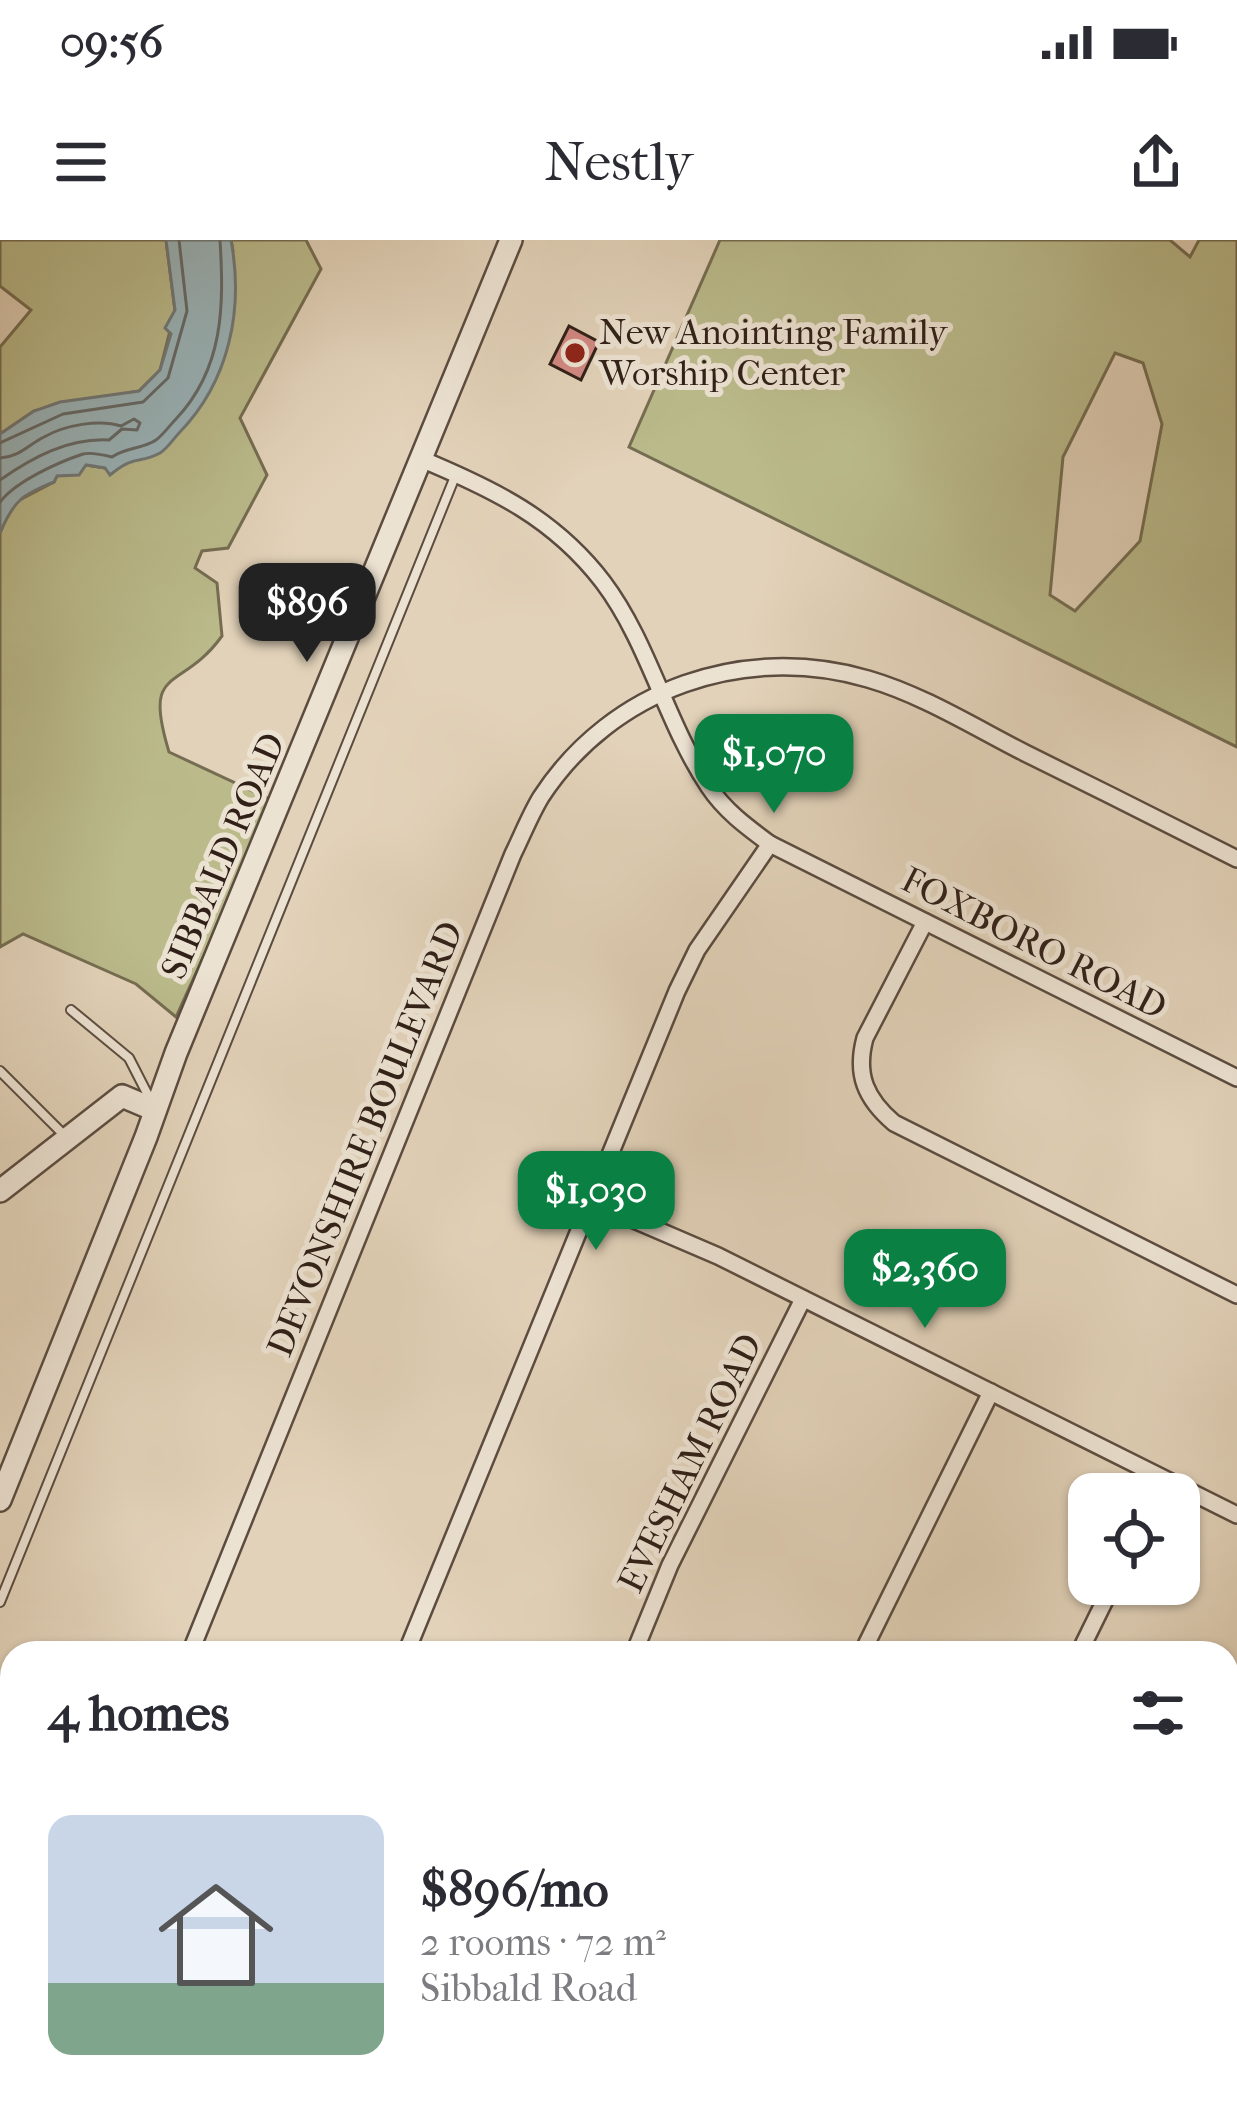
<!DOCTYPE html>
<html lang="en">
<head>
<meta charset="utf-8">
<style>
	:root { --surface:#fff; --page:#f2f2f3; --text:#2b2b33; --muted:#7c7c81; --line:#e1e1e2; --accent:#0b8043 }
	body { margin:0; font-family:"IM FELL French Canon",serif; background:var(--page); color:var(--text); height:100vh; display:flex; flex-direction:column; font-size:45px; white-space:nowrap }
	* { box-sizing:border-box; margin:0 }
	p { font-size:39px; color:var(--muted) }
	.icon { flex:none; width:66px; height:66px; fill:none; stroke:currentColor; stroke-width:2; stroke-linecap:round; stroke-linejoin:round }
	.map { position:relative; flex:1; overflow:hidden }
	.side { position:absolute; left:0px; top:1401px; width:1239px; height:471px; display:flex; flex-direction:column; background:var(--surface); border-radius:36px 36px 0 0; box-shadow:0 3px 9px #0004 }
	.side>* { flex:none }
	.controls { position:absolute; left:1068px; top:1233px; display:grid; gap:24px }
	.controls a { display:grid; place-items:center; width:132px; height:132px; border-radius:24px; background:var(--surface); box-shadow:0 3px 9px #0004; font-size:60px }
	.price { position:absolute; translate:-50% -102px; padding:0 27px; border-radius:24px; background:var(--accent); color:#fff; font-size:39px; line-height:78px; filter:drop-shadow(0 3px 6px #0008) }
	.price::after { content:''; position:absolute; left:50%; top:72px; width:36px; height:27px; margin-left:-18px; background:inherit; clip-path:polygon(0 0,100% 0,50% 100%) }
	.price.on { background:#222; color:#fff }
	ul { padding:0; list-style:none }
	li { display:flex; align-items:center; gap:36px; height:300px; padding:0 48px }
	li+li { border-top:3px solid var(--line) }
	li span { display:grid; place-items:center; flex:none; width:336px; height:240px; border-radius:24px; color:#555 }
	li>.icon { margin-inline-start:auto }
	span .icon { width:144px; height:144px; fill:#fffc; stroke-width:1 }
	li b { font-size:51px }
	h2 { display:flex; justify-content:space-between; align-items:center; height:144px; padding:0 48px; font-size:51px }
	.status { display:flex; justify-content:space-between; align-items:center; height:84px; padding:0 60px; background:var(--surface); direction:ltr }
	.status svg { height:33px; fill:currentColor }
	header { display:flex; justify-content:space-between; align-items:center; height:156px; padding:0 48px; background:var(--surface); font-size:54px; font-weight:600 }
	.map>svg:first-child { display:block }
	.green { fill:#baba8b; stroke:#756d52; stroke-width:3; fill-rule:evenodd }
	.water { fill:#9ab5bb; stroke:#70797a; stroke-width:3 }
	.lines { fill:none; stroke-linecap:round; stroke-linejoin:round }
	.shore { stroke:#656a6a; stroke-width:3 }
	.building { fill:#d28882; stroke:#302018; stroke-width:3 }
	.service-casing { stroke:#5c4c40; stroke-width:12 }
	.minor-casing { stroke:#5c4c40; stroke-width:20 }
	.tertiary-casing { stroke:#5c4c40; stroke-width:26 }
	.service { stroke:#ece2d2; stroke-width:8 }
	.minor { stroke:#ece2d2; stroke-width:15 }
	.tertiary { stroke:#ece2d2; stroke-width:21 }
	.poi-dot { fill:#8f2418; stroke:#ece2d2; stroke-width:4.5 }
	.labels { text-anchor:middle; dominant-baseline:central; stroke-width:10; stroke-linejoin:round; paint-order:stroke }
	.poi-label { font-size:36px; fill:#302018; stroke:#ece2d2; text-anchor:start }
	.street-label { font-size:36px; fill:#302018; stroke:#ece2d2 }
</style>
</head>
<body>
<div class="status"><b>09:56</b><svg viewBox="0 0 49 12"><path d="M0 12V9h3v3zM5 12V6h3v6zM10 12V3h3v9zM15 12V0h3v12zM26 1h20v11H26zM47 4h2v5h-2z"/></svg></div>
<header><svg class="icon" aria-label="menu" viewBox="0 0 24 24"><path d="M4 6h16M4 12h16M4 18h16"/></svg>Nestly<svg class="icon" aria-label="share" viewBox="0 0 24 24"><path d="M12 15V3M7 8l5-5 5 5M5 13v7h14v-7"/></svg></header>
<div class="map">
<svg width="1237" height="1871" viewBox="0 0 1237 1871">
	<rect width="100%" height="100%" fill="#e2d2b9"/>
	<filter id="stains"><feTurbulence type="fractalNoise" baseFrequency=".00167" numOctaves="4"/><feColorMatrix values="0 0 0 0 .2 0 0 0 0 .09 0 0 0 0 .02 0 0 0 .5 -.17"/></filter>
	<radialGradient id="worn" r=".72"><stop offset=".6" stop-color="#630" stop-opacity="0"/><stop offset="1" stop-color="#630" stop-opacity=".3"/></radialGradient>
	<g class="green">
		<polygon points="0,0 166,0 175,71 160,130 139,151 34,171 0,194 0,107 31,70 0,46"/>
		<path d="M231 0H306L321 29 240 178 267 235 228 308 202 311 195 328 217 343 222 396C180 454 142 423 169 512L274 561 176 777 136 744 23 694 0 707V293L12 264 54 242 57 236 86 225 105 228 161 212 233 11Z"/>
		<path d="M720 0H1170L1190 17 1199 0H1237V507L629 207ZM1115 113 1143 123 1162 184 1140 301 1075 371 1050 355 1063 217Z"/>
	</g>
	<path class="water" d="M166 0H231C244 70 229 141 180 192 174 198 167 209 160 213 140 224 135 214 110 235L105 228 86 225 79 235 57 236 54 242C22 255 14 260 0 293V194L34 171 60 162 139 151 160 130 171 94 165 88 175 70Z"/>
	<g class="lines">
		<g class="shore">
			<polyline points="0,203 63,174 143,162 168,138 187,71 179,0"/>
			<path d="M0 218C19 217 28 205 44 197 65 185 99 179 121 186L134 179 140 183 137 190 122 189 109 200C68 198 33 217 0 240"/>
			<path d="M0 262C16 241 59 222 83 214 91 212 104 215 112 217 126 207 143 209 156 200 163 195 170 185 176 179 224 128 224 66 220 0"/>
		</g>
	</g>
	<polygon class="building" points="569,86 599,102 581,140 550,124"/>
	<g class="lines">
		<g class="service-casing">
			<g id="service">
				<polyline points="71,770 129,818 152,863"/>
				<polyline points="0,831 63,894"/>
				<polyline points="0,1362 456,234"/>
			</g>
		</g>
		<g class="minor-casing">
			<g id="minor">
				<path d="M421 219C493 249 554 278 603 342 649 403 666 483 709 547 725 571 747 587 770 604L1237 838"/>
				<path d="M925 682 865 798C855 835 866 859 894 883L1237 1055"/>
				<polyline points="590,961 718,1016 1237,1275"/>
				<path d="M190 1413 513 614C522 596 530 575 541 557 612 448 745 403 868 439 923 455 974 487 1025 513 1096 548 1166 583 1237 619"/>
				<polyline points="406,1413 677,751 697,710 770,604"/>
				<polyline points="634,1413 670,1325 803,1059"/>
				<polyline points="862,1413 991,1152"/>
				<polyline points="1079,1413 1113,1344"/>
				<polyline points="1227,1552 1237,1532"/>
				<polyline points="0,1847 12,1850"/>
				<polyline points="68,1860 139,1865 651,1864 721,1871"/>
				<polyline points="906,1871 910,1860"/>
				<polyline points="1123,1871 1124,1860"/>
			</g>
		</g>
		<g class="tertiary-casing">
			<g id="tertiary">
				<polyline points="0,951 122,856 155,870"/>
				<polyline points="0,1260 146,897 176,813 511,0"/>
			</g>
		</g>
		<use href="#service" class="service"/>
		<use href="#minor" class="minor"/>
		<use href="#tertiary" class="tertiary"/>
	</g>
	<circle class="poi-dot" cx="575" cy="113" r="12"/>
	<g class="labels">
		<g class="poi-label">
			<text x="599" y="92">New Anointing Family<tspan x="599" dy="41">Worship Center</tspan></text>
		</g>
		<g class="street-label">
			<text transform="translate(223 616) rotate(-67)">SIBBALD ROAD</text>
			<text transform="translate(1034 703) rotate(27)">FOXBORO ROAD</text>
			<text transform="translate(365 899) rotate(-68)">DEVONSHIRE BOULEVARD</text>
			<text transform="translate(690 1223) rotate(-64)">EVESHAM ROAD</text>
		</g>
	</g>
	<rect width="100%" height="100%" filter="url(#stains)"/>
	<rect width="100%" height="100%" fill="url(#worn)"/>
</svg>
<div class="controls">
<a><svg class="icon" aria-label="locate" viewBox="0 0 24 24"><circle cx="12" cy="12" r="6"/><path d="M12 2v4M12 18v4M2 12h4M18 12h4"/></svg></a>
</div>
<b class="price on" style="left:307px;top:425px">$896</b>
<b class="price" style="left:774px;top:576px">$1,070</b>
<b class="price" style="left:596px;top:1013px">$1,030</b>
<b class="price" style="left:925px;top:1091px">$2,360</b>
<section class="side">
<h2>4 homes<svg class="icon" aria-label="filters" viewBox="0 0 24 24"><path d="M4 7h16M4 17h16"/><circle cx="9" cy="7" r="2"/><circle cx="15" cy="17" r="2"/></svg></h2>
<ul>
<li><span style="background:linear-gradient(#c9d6e8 70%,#7fa58c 0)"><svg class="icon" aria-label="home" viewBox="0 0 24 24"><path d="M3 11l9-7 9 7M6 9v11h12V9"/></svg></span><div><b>$896/mo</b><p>2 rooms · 72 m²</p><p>Sibbald Road</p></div></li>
</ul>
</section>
</div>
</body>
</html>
